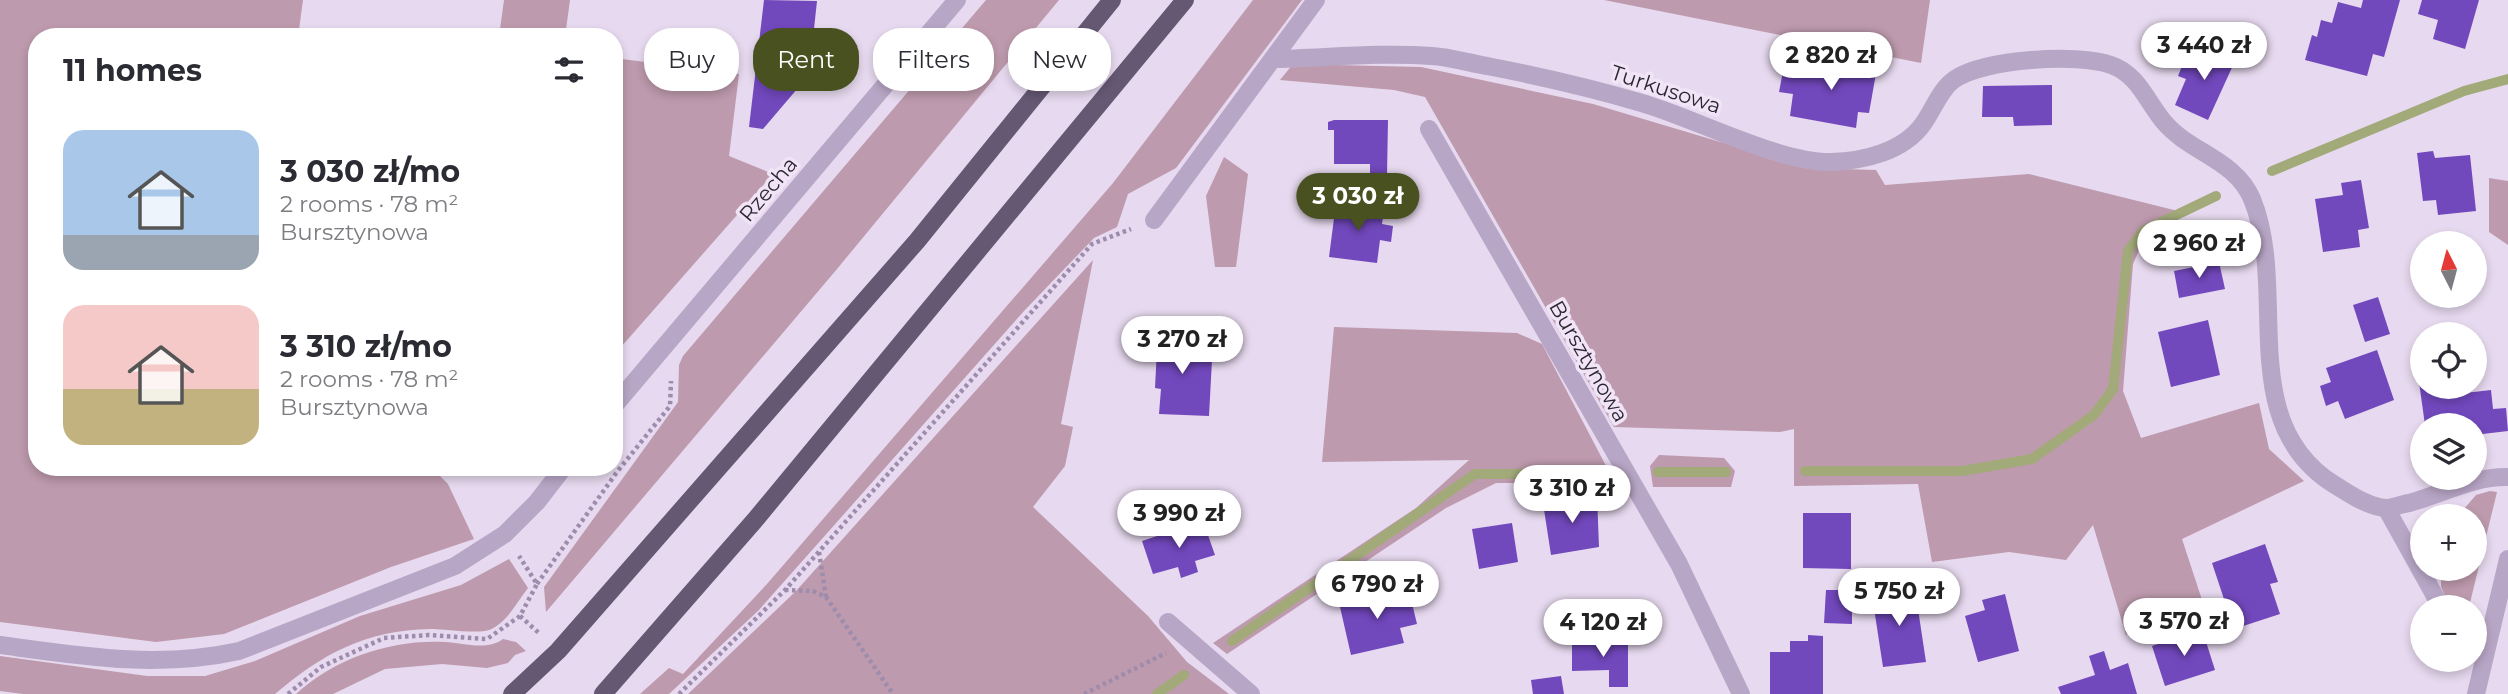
<!DOCTYPE html>
<html lang="en">
<head>
<meta charset="utf-8">
<style>
	:root { --surface:#fff; --page:#f7f7f7; --text:#2b2b33; --muted:#7c7c81; --accent:#48511f }
	body { margin:0; font-family:Montserrat,sans-serif; background:var(--page); color:var(--text); height:100vh; display:flex; flex-direction:column; font-size:26px; white-space:nowrap }
	* { box-sizing:border-box; margin:0 }
	p { font-size:23px; color:var(--muted) }
	.icon { flex:none; width:38px; height:38px; fill:none; stroke:currentColor; stroke-width:2; stroke-linecap:round; stroke-linejoin:round }
	.map { position:relative; flex:1; overflow:hidden }
	.side { position:absolute; left:28px; top:28px; width:595px; height:448px; display:flex; flex-direction:column; background:var(--surface); border-radius:28px; box-shadow:0 4px 10px #0003 }
	.side>* { flex:none }
	.guide { position:absolute; left:644px; top:28px; width:665px; height:63px; display:flex; gap:14px }
	.needle { width:46px; rotate:354deg }
	.controls { position:absolute; left:2410px; top:231px; display:grid; gap:14px }
	.controls a { display:grid; place-items:center; width:77px; height:77px; border-radius:50%; background:var(--surface); box-shadow:0 4px 10px #0003; font-size:35px }
	.price { position:absolute; translate:-50% -60px; padding:0 16px; border-radius:24px; background:#fff; color:#222; font-size:23px; line-height:46px; filter:drop-shadow(0 2px 4px #0008) }
	.price::after { content:''; position:absolute; left:50%; top:42px; width:21px; height:16px; margin-left:-10px; background:inherit; clip-path:polygon(0 0,100% 0,50% 100%) }
	.price.on { background:var(--accent); color:#fff }
	ul { padding:0; list-style:none }
	li { display:flex; align-items:center; gap:21px; height:175px; padding:0 35px }
	li span { display:grid; place-items:center; flex:none; width:196px; height:140px; border-radius:21px; color:#555 }
	li>.icon { margin-inline-start:auto }
	span .icon { width:84px; height:84px; fill:#fffc; stroke-width:1 }
	li b { font-size:30px }
	h2 { display:flex; justify-content:space-between; align-items:center; height:84px; padding:0 35px; font-size:30px }
	.chip { padding:0 24px; border-radius:28px; background:var(--surface); box-shadow:0 4px 10px #0003; font-size:24px; line-height:63px }
	.chip.on { background:var(--accent); color:#fff }
	.map>svg:first-child { display:block }
	.green { fill:#bd9aad }
	.lines { fill:none; stroke-linecap:round; stroke-linejoin:round }
	.stream { stroke:#a2aa7a; stroke-width:10 }
	.building { fill:#7248bd }
	.path { stroke:#9d8cac; stroke-width:4.5; stroke-dasharray:3.5 3.5; stroke-linecap:butt }
	.minor { stroke:#b8a6c6; stroke-width:18 }
	.tertiary { stroke:#b8a6c6; stroke-width:18 }
	.primary { stroke:#645873; stroke-width:18 }
	.labels { text-anchor:middle; dominant-baseline:central; stroke-width:7; stroke-linejoin:round; paint-order:stroke }
	.street-label { font-size:21px; fill:#2b2632; stroke:#f1e4f7 }
</style>
</head>
<body>
<div class="map">
<svg width="2508" height="694" viewBox="0 0 2508 694">
	<rect width="100%" height="100%" fill="#e7d9ef"/>
	<g class="green">
		<polygon points="0,0 303,0 298,37 37,37 37,467 431,467 448,484 474,539 391,567 224,634 156,642 0,622"/>
		<polygon points="504,0 570,0 565,37 499,37"/>
		<polygon points="986,0 1059,0 837,269 546,612 544,587 678,402 679,365 683,356"/>
		<polygon points="1253,0 1302,0 1176,168 1128,194 1117,227 1094,238 1024,311 759,610 669,694 640,694 669,668 683,674 767,584 1113,183"/>
		<polygon points="1604,0 1930,0 1921,63"/>
		<polygon points="614,58 739,74 729,156 773,174 614,355"/>
		<polygon points="1293,64 1421,67 1593,104 1808,168 1876,170 1885,185 2029,174 2178,211 2148,230 2133,264 2123,391 2141,438 2259,403 2269,449 2304,481 2182,539 2204,606 2126,635 2093,525 2066,560 2009,552 1932,562 1918,484 1794,486 1794,429 1780,432 1614,427 1425,97 1394,90 1280,80"/>
		<polygon points="1224,157 1248,174 1236,267 1215,267 1206,196"/>
		<polygon points="2489,178 2508,181 2508,245 2489,232"/>
		<polygon points="1093,260 1061,424 1073,427 1065,466 1033,507 1148,616 1187,662 1229,694 688,694 796,591"/>
		<polygon points="1334,327 1517,333 1542,344 1615,483 1496,483 1446,508 1227,654 1213,643 1416,508 1469,460 1322,462"/>
		<polygon points="1659,455 1724,458 1735,471 1731,487 1653,487 1650,466"/>
		<polygon points="2490,491 2497,492 2469,607 2450,607 2441,587 2441,569 2474,569 2474,516 2458,516 2476,495"/>
		<path d="M509 559 528 588C516 603 507 623 489 630 477 634 444 629 430 629 366 630 322 654 275 694H23L0 691V656L147 676H205L255 661 360 616 461 585Z"/>
		<path d="M503 639 516 642 526 651 515 655 508 663 487 668 442 664 385 669 333 694H296C335 658 392 639 445 642 463 643 487 651 503 639Z"/>
	</g>
	<g class="lines">
		<g class="stream">
			<polyline points="2272,171 2464,91 2508,79"/>
			<polyline points="1805,471 1962,471 2032,459 2094,415 2113,389 2128,251 2143,231 2216,196"/>
			<polyline points="1658,472 1726,472"/>
			<polyline points="1232,641 1475,474 1598,474"/>
			<polyline points="1157,694 1184,675"/>
		</g>
	</g>
	<g class="building">
		<polygon points="764,0 817,1 809,75 763,129 749,127"/>
		<polygon points="2363,0 2400,0 2384,57 2373,54 2367,76 2305,60 2312,35 2317,37 2321,20 2332,23 2338,2 2361,8"/>
		<polygon points="2422,0 2479,0 2465,49 2433,39 2438,20 2418,14"/>
		<polygon points="2201,46 2235,61 2208,120 2175,105 2186,79 2178,76 2184,61 2193,64"/>
		<polygon points="1844,56 1878,62 1869,113 1858,112 1856,128 1790,116 1793,94 1779,92 1784,66 1841,76"/>
		<polygon points="2052,85 2052,125 2014,126 2013,117 1982,117 1983,86"/>
		<polygon points="1334,120 1388,120 1387,175 1370,175 1370,164 1334,164 1334,130 1328,130 1328,122"/>
		<polygon points="2433,151 2435,158 2470,155 2476,211 2438,215 2436,200 2423,201 2417,153"/>
		<polygon points="2361,180 2369,228 2358,230 2360,247 2323,252 2315,199 2343,195 2341,183"/>
		<polygon points="1336,203 1384,210 1382,224 1393,226 1391,242 1380,240 1377,263 1329,257"/>
		<polygon points="2219,262 2225,289 2179,298 2174,271"/>
		<polygon points="2378,297 2390,334 2365,342 2353,305"/>
		<polygon points="2208,320 2220,375 2171,387 2158,332"/>
		<polygon points="1158,329 1193,331 1191,358 1212,360 1209,416 1159,414 1161,389 1155,388"/>
		<polygon points="2377,350 2394,400 2345,419 2338,401 2326,406 2320,386 2331,382 2326,368"/>
		<polygon points="2419,382 2422,382 2422,387 2465,387 2465,393 2491,390 2493,409 2506,408 2508,431 2474,435 2474,425 2425,425"/>
		<polygon points="1597,495 1599,547 1551,555 1543,503"/>
		<polygon points="1803,513 1851,513 1851,569 1803,568"/>
		<polygon points="1203,521 1215,555 1195,561 1198,572 1181,578 1178,567 1153,574 1142,541"/>
		<polygon points="1512,523 1518,562 1479,569 1472,529"/>
		<polygon points="2265,544 2278,582 2270,584 2280,614 2234,629 2212,563"/>
		<polygon points="1370,589 1373,599 1409,591 1417,624 1400,628 1404,643 1351,655 1340,607 1355,603 1353,593"/>
		<polygon points="1915,589 1926,662 1883,667 1872,595"/>
		<polygon points="1826,590 1852,590 1852,624 1824,623"/>
		<polygon points="2005,594 2019,651 1978,662 1965,616 1985,610 1982,600"/>
		<polygon points="2202,629 2215,670 2165,686 2152,646"/>
		<polygon points="1808,635 1823,636 1823,694 1770,694 1770,652 1790,652 1790,641 1808,641"/>
		<polygon points="1628,639 1628,687 1609,687 1609,670 1572,671 1572,640"/>
		<polygon points="2104,651 2110,670 2128,663 2137,694 2061,694 2058,687 2095,675 2089,656"/>
		<polygon points="1561,676 1564,694 1533,694 1531,680"/>
	</g>
	<g class="lines">
		<g class="path">
			<polyline points="819,552 826,597"/>
			<polyline points="537,584 617,472 670,406 671,381"/>
			<polyline points="785,590 813,591 826,597 893,694"/>
			<polyline points="520,616 540,634"/>
			<polyline points="288,694 321,667 384,638 429,635 487,639 520,616 537,584 519,556"/>
			<polyline points="679,694 785,590 1092,244 1131,229"/>
			<polyline points="1084,694 1166,653"/>
		</g>
		<g class="minor">
			<path d="M1273 59C1325 58 1380 52 1432 56 1450 57 1469 63 1487 66 1539 76 1591 88 1642 103 1694 118 1779 163 1831 162 1863 161 1903 152 1923 124 1933 110 1941 88 1955 79 1985 59 2077 53 2111 65 2138 74 2147 102 2164 122 2190 153 2235 159 2252 199 2290 291 2233 422 2335 485 2350 494 2368 507 2386 508 2392 508 2402 504 2409 503 2442 494 2474 476 2508 477"/>
			<polyline points="1429,129 1679,564 1741,694"/>
			<polyline points="1154,220 1316,0"/>
			<polyline points="614,406 957,0"/>
			<polyline points="2386,508 2441,607"/>
			<polyline points="1168,622 1251,694"/>
			<path d="M0 645C81 656 158 669 239 651L455 566 505 534 537 502 564 467"/>
		</g>
		<polyline class="tertiary" points="2476,694 2508,559"/>
		<g class="primary">
			<polyline points="512,694 558,651 917,241 1112,0"/>
			<polyline points="603,694 755,520 1185,0"/>
		</g>
	</g>
	<g class="labels">
		<g class="street-label">
			<text transform="translate(1666 89) rotate(18)">Turkusowa</text>
			<text transform="translate(768 189) rotate(-50)">Rzecha</text>
			<text transform="translate(1589 361) rotate(60)">Bursztynowa</text>
		</g>
	</g>
</svg>
<div class="controls">
<a><svg class="needle" viewBox="-14 -14 28 28"><path d="M0-13l5 13h-10z" fill="#e53935"/><path d="M0 13l5-13h-10z" fill="#7c7c81"/></svg></a>
<a><svg class="icon" aria-label="locate" viewBox="0 0 24 24"><circle cx="12" cy="12" r="6"/><path d="M12 2v4M12 18v4M2 12h4M18 12h4"/></svg></a>
<a><svg class="icon" aria-label="layers" viewBox="0 0 24 24"><path d="M12 4l9 5-9 5-9-5zM3 14l9 5 9-5"/></svg></a>
<a>+</a>
<a>−</a>
</div>
<b class="price" style="left:2204px;top:82px">3 440 zł</b>
<b class="price" style="left:1831px;top:92px">2 820 zł</b>
<b class="price on" style="left:1358px;top:233px">3 030 zł</b>
<b class="price" style="left:2199px;top:280px">2 960 zł</b>
<b class="price" style="left:1182px;top:376px">3 270 zł</b>
<b class="price" style="left:1572px;top:525px">3 310 zł</b>
<b class="price" style="left:1179px;top:550px">3 990 zł</b>
<b class="price" style="left:1377px;top:621px">6 790 zł</b>
<b class="price" style="left:1899px;top:628px">5 750 zł</b>
<b class="price" style="left:2184px;top:658px">3 570 zł</b>
<b class="price" style="left:1603px;top:659px">4 120 zł</b>
<div class="guide">
<a class="chip">Buy</a>
<a class="chip on">Rent</a>
<a class="chip">Filters</a>
<a class="chip">New</a>
</div>
<section class="side">
<h2>11 homes<svg class="icon" aria-label="filters" viewBox="0 0 24 24"><path d="M4 7h16M4 17h16"/><circle cx="9" cy="7" r="2"/><circle cx="15" cy="17" r="2"/></svg></h2>
<ul>
<li><span style="background:linear-gradient(#a9c7e8 75%,#9aa5b1 0)"><svg class="icon" aria-label="home" viewBox="0 0 24 24"><path d="M3 11l9-7 9 7M6 9v11h12V9"/></svg></span><div><b>3 030 zł/mo</b><p>2 rooms · 78 m²</p><p>Bursztynowa</p></div></li>
<li><span style="background:linear-gradient(#f6c9c9 60%,#c2b280 0)"><svg class="icon" aria-label="home" viewBox="0 0 24 24"><path d="M3 11l9-7 9 7M6 9v11h12V9"/></svg></span><div><b>3 310 zł/mo</b><p>2 rooms · 78 m²</p><p>Bursztynowa</p></div></li>
</ul>
</section>
</div>
</body>
</html>
